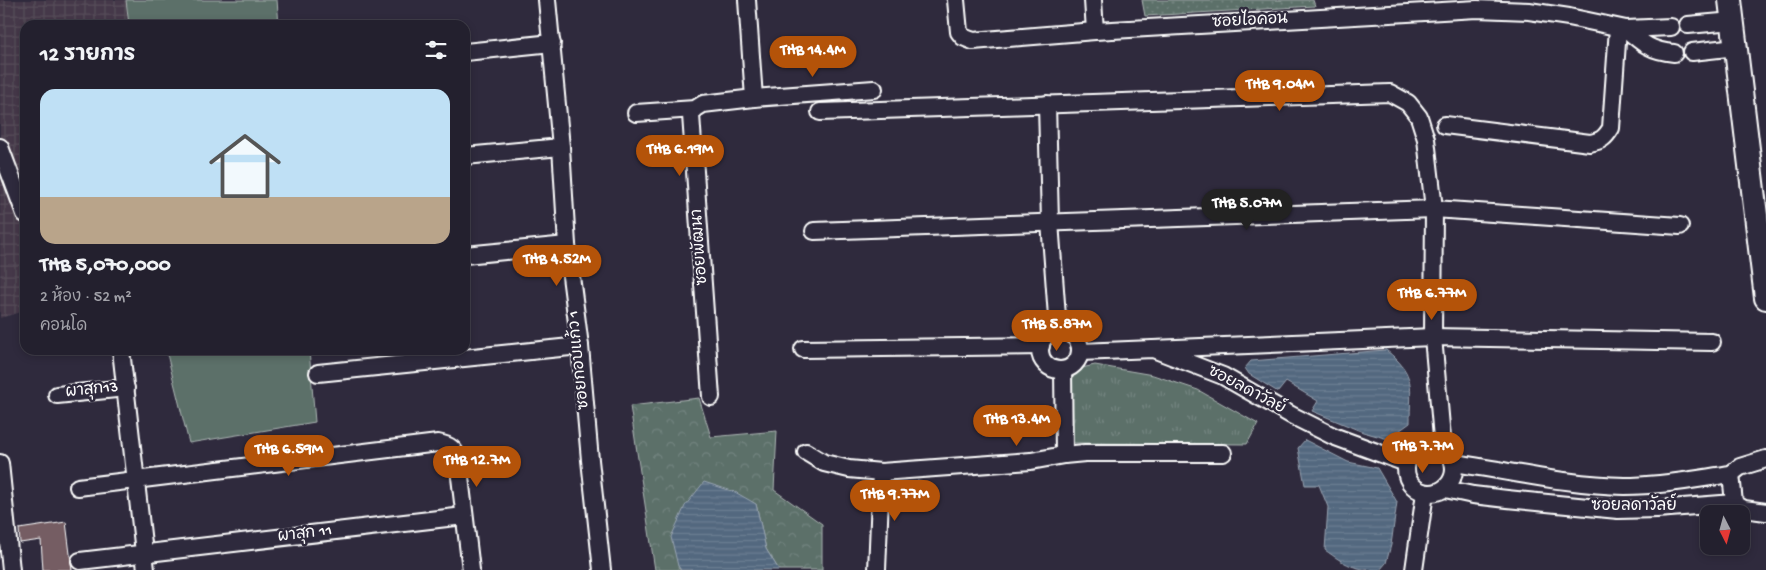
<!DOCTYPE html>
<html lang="th">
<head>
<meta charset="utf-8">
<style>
	:root { --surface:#23202e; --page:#2b2836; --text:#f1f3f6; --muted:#a3a3aa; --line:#403e4a; --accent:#b45309 }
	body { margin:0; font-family:"Gochi Hand","Playpen Sans Thai",sans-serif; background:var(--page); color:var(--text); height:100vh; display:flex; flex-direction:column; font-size:19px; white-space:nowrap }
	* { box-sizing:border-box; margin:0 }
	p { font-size:16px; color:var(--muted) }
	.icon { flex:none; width:28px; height:28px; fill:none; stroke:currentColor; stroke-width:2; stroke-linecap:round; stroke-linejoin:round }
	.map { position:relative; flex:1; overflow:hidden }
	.details { position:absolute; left:20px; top:20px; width:450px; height:335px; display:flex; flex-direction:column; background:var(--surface); border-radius:15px; box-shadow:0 2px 8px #0003,0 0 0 1px var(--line) }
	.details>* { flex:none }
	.needle { width:32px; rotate:174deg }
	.buttons { position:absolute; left:1700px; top:505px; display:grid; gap:10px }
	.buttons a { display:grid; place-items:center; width:50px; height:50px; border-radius:10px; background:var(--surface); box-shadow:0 2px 8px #0003,0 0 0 1px var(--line); font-size:25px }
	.price { position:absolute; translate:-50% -42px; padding:0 11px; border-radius:18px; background:var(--accent); color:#fff; font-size:16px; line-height:32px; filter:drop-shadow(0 1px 2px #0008) }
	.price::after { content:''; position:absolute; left:50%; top:30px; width:15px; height:11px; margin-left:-8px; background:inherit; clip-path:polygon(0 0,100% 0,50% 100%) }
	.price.on { background:#222; color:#fff }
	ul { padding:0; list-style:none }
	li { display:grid; align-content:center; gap:10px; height:265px; padding:0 20px }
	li+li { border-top:1px solid var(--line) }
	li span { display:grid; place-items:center; height:155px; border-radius:15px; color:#555 }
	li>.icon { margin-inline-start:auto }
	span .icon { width:90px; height:90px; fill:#fffc; stroke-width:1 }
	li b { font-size:21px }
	h2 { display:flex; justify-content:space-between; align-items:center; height:60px; padding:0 20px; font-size:21px }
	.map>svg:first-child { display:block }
	.industrial { fill:url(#industrial-grid) }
	.grass { fill:#5b6f69; stroke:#adb7b4 }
	.forest { fill:url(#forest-crowns); stroke:#adb7b4 }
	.park { fill:url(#park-tufts); stroke:#adb7b4 }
	.garden { fill:url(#garden-dots); stroke:#adb7b4 }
	.water { fill:url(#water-rules); stroke:#98a4b2 }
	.building { fill:#745d63; stroke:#fff }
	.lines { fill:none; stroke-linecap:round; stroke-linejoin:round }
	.minor-casing { stroke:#fff; stroke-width:20 }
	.secondary-casing { stroke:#fff; stroke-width:26 }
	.minor { stroke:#2f2a3d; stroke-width:16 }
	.secondary { stroke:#2f2a3d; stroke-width:22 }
	.labels { text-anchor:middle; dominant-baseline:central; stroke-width:5; stroke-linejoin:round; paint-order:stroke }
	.street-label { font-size:16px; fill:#fff; stroke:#2f2a3d }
</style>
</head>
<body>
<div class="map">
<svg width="1766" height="570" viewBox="0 0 1766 570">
	<defs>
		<pattern id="industrial-grid" width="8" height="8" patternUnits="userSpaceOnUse" patternTransform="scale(1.25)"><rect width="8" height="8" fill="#443948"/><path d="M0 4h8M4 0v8" fill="none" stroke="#574d5a"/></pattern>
		<pattern id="forest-crowns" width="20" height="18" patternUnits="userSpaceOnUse" patternTransform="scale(1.25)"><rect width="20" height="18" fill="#5b6f69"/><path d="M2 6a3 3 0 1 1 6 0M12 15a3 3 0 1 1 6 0" fill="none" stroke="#748580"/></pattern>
		<pattern id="park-tufts" width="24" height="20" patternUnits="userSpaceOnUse" patternTransform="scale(1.25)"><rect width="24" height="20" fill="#5b6f69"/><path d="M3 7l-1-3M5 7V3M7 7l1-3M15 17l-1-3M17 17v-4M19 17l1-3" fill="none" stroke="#748580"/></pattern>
		<pattern id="garden-dots" width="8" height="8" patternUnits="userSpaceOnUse" patternTransform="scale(1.25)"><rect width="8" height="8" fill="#5b6f69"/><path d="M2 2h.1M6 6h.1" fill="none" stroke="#748580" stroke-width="1.8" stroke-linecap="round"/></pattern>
		<pattern id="water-rules" width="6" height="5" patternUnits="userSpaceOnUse" patternTransform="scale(1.25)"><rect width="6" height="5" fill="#53687f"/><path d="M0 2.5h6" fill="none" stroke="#6d7f92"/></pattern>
	</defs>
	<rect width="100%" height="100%" fill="#2f2a3d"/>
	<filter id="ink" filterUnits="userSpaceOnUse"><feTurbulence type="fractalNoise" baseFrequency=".02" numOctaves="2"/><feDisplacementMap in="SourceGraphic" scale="10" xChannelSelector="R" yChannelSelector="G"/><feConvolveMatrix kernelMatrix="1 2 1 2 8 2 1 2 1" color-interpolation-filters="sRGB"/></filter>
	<g filter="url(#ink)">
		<polygon class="industrial" points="0,0 126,0 129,25 25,25 25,311 0,318"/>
		<g class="grass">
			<polygon points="126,0 277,0 279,25 129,25"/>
			<polygon points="166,350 309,350 315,422 189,443"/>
		</g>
		<polygon class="forest" points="699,398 711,437 777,431 774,490 822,524 822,570 779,570 766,549 756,504 678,566 681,570 655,570 630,406"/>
		<polygon class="park" points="1095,365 1153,375 1198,390 1258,424 1247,444 1072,443 1072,380 1077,369"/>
		<polygon class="garden" points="1142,0 1313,0 1315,6 1145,16"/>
		<g class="water">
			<path d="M1386 350C1417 375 1410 387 1410 423L1388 439 1363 432 1312 411 1318 401 1286 382 1278 392 1249 374 1245 368 1251 361Z"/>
			<path d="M1305 440 1348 462 1377 468 1397 502 1391 545 1386 563 1380 570C1354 570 1346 565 1325 550L1328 507 1319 485H1305L1298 448Z"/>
			<polygon points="704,482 735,492 756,504 766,549 779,570 681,570 678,566 671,537 685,506"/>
		</g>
		<polygon class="building" points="66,522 72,570 43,570 41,540 20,543 19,529"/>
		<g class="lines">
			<g class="minor-casing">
				<g id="minor">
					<polyline points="547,0 561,147 567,245 580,346 590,460 602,570"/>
					<polyline points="956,0 959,32 963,37 973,41 1095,31 1477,9 1529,11 1569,17 1626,29 1671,27"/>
					<polyline points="1093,0 1095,31"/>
					<polyline points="1688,25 1733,21"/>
					<path d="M1626 29C1643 44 1651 51 1674 53"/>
					<polyline points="465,52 552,43"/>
					<polyline points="1692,52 1736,47"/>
					<polyline points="754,98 874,89"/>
					<polyline points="1047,104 1050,222 1058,330"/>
					<polyline points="820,112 1390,93 1408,103 1419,117 1426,139 1434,209 1433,337 1443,449"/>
					<polyline points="636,113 695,109"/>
					<path d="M1445 125 1590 143C1601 141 1605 138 1611 128L1618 28"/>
					<polyline points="0,147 25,214"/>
					<polyline points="465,156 561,147"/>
					<polyline points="814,231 1434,209 1680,226"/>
					<polyline points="465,255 567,245"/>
					<circle cx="1060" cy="350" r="20"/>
					<polyline points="803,349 1041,346"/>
					<polyline points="1153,349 1433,337 1712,342"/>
					<polyline points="121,350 146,570"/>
					<polyline points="1080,352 1153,349 1223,376 1291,415 1333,436 1406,463"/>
					<polyline points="1063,370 1064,455"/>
					<polyline points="318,373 580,346"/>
					<polyline points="57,395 126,388"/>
					<polyline points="711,397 691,115 695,109 703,104 754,98 747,0"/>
					<circle cx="1430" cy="469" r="24"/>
					<polyline points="806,452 824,463 849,469 881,472 1031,461 1064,455 1085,453 1223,453"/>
					<polyline points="0,463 11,570"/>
					<path d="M1454 463C1511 471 1567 485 1625 486 1660 486 1696 479 1731 474L1740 467 1766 459"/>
					<polyline points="1731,474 1734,503"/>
					<path d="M78 487 438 443C450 445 455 449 458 460L471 570"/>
					<polyline points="1445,489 1473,495 1507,499 1618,510 1657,509 1734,503 1744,509 1766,512"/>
					<polyline points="80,561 464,516"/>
					<polyline points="877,570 881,472"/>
					<polyline points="1414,570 1425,493"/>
				</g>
			</g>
			<g class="secondary-casing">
				<polyline id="secondary" points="1730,0 1766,298"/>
			</g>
			<use href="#minor" class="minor"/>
			<use href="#secondary" class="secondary"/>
		</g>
	</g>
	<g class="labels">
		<g class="street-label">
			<text transform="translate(1250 22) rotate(-3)">ซอยไอคอน</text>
			<text transform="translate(701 247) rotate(-94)">ซอยพัฒนา</text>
			<text transform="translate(580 360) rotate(-96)">ซอยกอบแก้ว 1</text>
			<text transform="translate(92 391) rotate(-6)">ผาสุก13</text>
			<text transform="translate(1246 391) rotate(28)">ซอยลดาวัลย์</text>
			<text x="1634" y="507">ซอยลดาวัลย์</text>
			<text transform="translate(305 535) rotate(-7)">ผาสุก 11</text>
		</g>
	</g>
</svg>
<div class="buttons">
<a><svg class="needle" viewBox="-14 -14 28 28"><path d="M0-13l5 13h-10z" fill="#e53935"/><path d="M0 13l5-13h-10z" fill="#a3a3aa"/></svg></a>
</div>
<b class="price" style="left:813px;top:78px">THB 14.4M</b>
<b class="price" style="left:1280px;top:112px">THB 9.04M</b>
<b class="price" style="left:680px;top:177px">THB 6.19M</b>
<b class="price on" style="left:1247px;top:231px">THB 5.07M</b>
<b class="price" style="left:557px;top:287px">THB 4.52M</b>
<b class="price" style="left:1432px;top:321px">THB 6.77M</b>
<b class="price" style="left:1057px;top:352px">THB 5.87M</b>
<b class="price" style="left:1017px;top:447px">THB 13.4M</b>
<b class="price" style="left:1423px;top:474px">THB 7.7M</b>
<b class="price" style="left:289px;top:477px">THB 6.59M</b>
<b class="price" style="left:477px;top:488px">THB 12.7M</b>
<b class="price" style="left:895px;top:522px">THB 9.77M</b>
<section class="details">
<h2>12 รายการ<svg class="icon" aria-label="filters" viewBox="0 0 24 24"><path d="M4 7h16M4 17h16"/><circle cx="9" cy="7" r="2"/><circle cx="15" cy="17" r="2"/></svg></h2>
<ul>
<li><span style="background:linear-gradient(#bfe0f5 70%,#b9a48a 0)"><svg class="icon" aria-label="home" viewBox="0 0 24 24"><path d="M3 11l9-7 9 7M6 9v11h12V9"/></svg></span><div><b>THB 5,070,000</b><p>2 ห้อง · 52 m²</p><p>คอนโด</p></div></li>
</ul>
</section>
</div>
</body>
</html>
